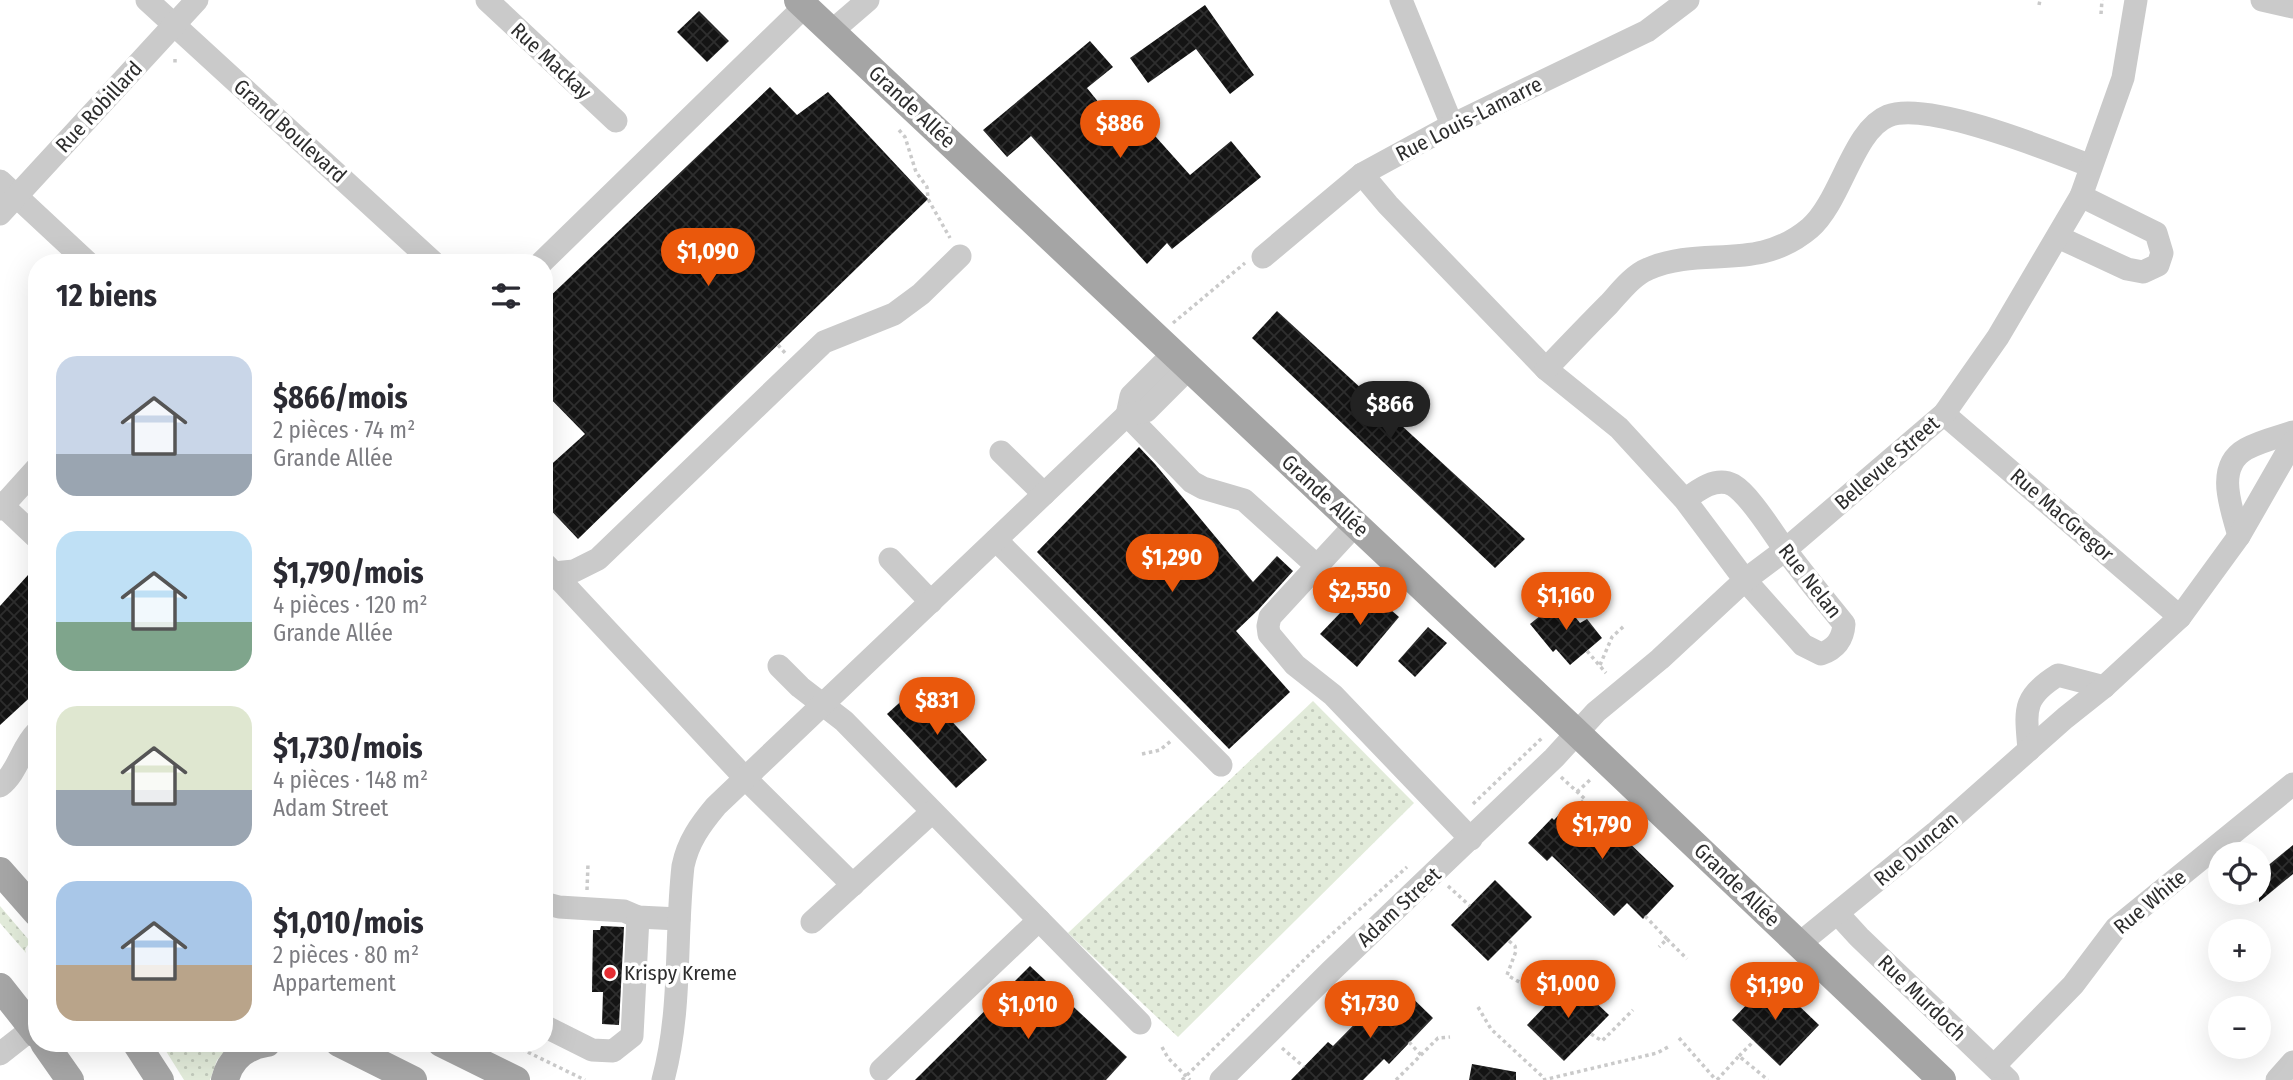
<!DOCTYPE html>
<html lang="fr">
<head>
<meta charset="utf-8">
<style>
	:root { --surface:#fff; --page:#f7f7f7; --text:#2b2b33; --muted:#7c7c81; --accent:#ea580c }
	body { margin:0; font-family:"Fira Sans Condensed",sans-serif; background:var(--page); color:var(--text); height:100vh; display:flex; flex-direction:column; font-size:26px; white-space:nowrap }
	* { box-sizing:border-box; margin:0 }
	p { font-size:23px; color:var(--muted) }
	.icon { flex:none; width:38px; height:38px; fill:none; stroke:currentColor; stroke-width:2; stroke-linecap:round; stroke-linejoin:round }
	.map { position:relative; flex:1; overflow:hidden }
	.panel { position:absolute; left:28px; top:254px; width:525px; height:798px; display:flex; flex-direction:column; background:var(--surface); border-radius:28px; box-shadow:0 7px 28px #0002 }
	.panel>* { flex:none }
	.buttons { position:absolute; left:2208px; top:842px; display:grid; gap:14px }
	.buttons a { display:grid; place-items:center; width:63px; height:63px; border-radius:50%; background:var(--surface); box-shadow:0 7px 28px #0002; font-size:35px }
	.price { position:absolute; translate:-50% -60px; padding:0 16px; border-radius:24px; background:var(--accent); color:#fff; font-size:23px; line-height:46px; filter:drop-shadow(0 2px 4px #0008) }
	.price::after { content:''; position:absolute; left:50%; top:42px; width:21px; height:16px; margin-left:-10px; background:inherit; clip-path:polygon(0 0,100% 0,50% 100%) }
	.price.on { background:#222; color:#fff }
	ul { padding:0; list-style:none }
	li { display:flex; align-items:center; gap:21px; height:175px; padding:0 28px }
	li span { display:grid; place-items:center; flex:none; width:196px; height:140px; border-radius:21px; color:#555 }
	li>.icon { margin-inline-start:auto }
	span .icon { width:84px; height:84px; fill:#fffc; stroke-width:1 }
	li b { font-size:30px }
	h2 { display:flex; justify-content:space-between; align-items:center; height:84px; padding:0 28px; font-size:30px }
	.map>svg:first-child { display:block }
	.grass { fill:url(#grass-dots) }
	.building { fill:url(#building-cross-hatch) }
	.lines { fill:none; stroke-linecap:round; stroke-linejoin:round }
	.path { stroke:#cacaca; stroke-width:3.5; stroke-dasharray:3.5 3.5; stroke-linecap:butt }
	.minor { stroke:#cacaca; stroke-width:23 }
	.major { stroke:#a5a5a5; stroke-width:28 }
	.poi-dot { fill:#e52e33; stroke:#fff; stroke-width:2.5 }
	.labels { text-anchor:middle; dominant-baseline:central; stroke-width:7; stroke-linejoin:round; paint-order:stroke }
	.street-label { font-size:21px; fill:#2d2d2d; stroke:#fff }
	.poi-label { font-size:21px; fill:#2d2d2d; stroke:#fff; text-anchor:start }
</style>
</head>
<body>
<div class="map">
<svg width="2293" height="1080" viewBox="0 0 2293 1080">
	<defs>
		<pattern id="grass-dots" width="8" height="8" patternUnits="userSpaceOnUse" patternTransform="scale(1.75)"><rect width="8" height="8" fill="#e2ebda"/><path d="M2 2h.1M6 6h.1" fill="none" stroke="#c2cabb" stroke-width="1.8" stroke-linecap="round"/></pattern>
		<pattern id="building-cross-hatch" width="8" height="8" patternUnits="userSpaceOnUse" patternTransform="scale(1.75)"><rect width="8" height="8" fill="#141414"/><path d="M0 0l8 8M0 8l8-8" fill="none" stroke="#2e2e2e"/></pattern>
	</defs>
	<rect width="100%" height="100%" fill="#fff"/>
	<g class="grass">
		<polygon points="1313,701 1414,803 1178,1037 1068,933"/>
		<polygon points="0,906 34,946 28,945 25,949 26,953 0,923"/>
		<polygon points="161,1043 232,1043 217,1060 210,1080 184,1080"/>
	</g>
	<g class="building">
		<polygon points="1205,5 1254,75 1230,94 1196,49 1148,83 1130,58"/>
		<polygon points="699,11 729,41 707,62 677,32"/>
		<polygon points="1090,41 1113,67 1087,88 1129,140 1147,127 1190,175 1231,141 1261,177 1172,249 1167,243 1147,264 1031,136 1007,157 983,130"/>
		<polygon points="770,87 797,115 828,92 928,199 578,539 544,503 544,471 585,434 544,392 544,302"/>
		<polygon points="1277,311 1525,539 1495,568 1252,338"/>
		<polygon points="1139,447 1155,464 1253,582 1277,556 1293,571 1258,610 1236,631 1290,692 1229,749 1037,552"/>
		<polygon points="37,565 37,691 0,725 0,606"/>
		<polygon points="1365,587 1399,617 1357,667 1320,634"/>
		<polygon points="1561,599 1580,623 1587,619 1602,638 1570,665 1556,649 1553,652 1530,624"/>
		<polygon points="1428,627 1447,643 1415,677 1398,661"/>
		<polygon points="919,685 987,760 956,788 887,714"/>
		<polygon points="1578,803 1583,807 1585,805 1593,812 1595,810 1674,886 1643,919 1627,903 1614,916 1552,856 1547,861 1528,843 1552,818 1554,820 1567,806 1571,809"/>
		<polygon points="2293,845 2293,874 2259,902 2259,873"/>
		<polygon points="1495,880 1532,917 1488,961 1451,925"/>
		<polygon points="601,926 624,927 619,1025 602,1024 603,992 592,992 593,930 600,930"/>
		<polygon points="1030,966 1127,1057 1106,1080 915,1080"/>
		<polygon points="1571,979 1609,1015 1564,1061 1527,1025"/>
		<polygon points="1771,979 1819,1025 1780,1066 1732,1020"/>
		<polygon points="1396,982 1433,1018 1389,1064 1384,1059 1363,1080 1291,1080 1328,1042 1333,1046"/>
		<polygon points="1472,1064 1516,1072 1516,1080 1469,1080"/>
	</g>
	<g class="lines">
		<g class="path">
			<polyline points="2039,5 2040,0"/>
			<polyline points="2101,14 2102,0"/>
			<polyline points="175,59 175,63"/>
			<polyline points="899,130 905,137 916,172 927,187 928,199 950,238"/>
			<polyline points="1173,323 1245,263"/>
			<polyline points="778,345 786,354"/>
			<polyline points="1587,651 1606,673"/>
			<polyline points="1600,665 1612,637 1624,626"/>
			<polyline points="1142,754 1160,750 1171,741"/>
			<polyline points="1561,777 1585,799 1580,804"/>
			<polyline points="1577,792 1591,779"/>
			<polyline points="1473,804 1543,737"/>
			<polyline points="1448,886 1470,906"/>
			<polyline points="587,890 588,864"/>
			<polyline points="1645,916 1667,939 1659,947"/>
			<polyline points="1667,939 1687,959"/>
			<polyline points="1509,941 1515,946 1516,951 1507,975 1551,1000"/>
			<polyline points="1346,986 1370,1009"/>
			<polyline points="1791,999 1806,983"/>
			<polyline points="1478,1007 1491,1029 1544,1078"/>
			<polyline points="1591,1034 1602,1041 1633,1010"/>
			<polyline points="1679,1038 1716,1080"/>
			<polyline points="1409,1042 1421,1055"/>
			<polyline points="509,1043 585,1080"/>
			<polyline points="1162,1047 1168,1058 1190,1080"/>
			<polyline points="1282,1048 1304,1067"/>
			<polyline points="1739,1056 1754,1041"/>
			<polyline points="1182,1080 1313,951 1407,867"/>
			<polyline points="1396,1080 1438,1038 1450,1037"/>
			<polyline points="1543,1080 1657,1053 1670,1046"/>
			<polyline points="1717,1080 1739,1056 1768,1080"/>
		</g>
		<g class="minor">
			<polyline points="147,0 433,262"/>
			<polyline points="487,0 616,121"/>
			<polyline points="1401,0 1452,125"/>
			<polyline points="2262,0 2293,7"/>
			<polyline points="832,31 868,0"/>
			<path d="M1362 174 1388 205 1546 369 1619 428 1685 500C1698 490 1716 476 1733 485 1750 495 1772 532 1784 548 1803 574 1824 599 1844 624 1843 640 1835 649 1821 654L1803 645 1745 580 1685 500"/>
			<polyline points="0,181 87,262"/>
			<polyline points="0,214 197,0"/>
			<polyline points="2058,237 2127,269 2143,272 2158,265 2162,253 2156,233 2081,196"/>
			<polyline points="1263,257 1362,174 1452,125 1647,31 1688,0"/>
			<polyline points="542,262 805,6"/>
			<path d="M1546 369C1567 347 1588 325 1609 304 1620 292 1633 275 1648 269 1703 245 1757 273 1810 228 1841 201 1853 130 1888 116 1927 100 2050 150 2091 166"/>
			<polyline points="1944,414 2180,617"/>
			<polyline points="1127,415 1192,482 1203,488 1244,500 1317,566"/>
			<polyline points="1127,415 1131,396 1173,354"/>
			<polyline points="1001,452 1044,494"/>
			<polyline points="0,503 37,538"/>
			<polyline points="0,509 37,468"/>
			<polyline points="1355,525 1270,617 1268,626 1269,634 1295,665 1333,695 1471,839"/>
			<path d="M2239 536C2232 509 2214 467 2246 449 2260 441 2278 437 2293 432"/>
			<polyline points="996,540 1221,765"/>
			<polyline points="890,559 931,602"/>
			<polyline points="547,566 746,779 853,885"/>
			<polyline points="544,577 554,573 574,571 598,559 824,342 894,314 921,294 960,256"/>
			<polyline points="779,666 800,687 844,721 1140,1023"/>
			<path d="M2029 750C2026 711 2021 698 2058 675L2104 687"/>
			<path d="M0 786C18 772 21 748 37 732"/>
			<polyline points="544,903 559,907 624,911 638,917 679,919"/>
			<polyline points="1838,914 1859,937 2008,1080"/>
			<polyline points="812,922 932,812"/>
			<polyline points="1799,944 1935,833 2065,718 2104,687 2180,617 2239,536 2293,442"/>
			<polyline points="544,1026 592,1050 613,1051 632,1036 638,917"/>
			<polyline points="0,1054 33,1028"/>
			<polyline points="1994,1066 2073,985 2116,928 2293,784"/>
			<polyline points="881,1070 1039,920"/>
			<path d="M663 1080C682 1010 675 938 683 866 688 842 700 825 716 806L1127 415 1146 411 1189 368"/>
			<polyline points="1221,1080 1331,971 1554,758 1596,712 1660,659 1745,580 1785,550 1944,414 1998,337 2081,196 2123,78 2136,0"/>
			<polyline points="2277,1080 2293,1062"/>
		</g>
		<g class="major">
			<polyline points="798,0 1576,732 1942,1080"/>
			<polyline points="0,871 37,913"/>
			<polyline points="0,987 37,1034"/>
			<polyline points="44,1043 70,1080"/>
			<polyline points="136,1043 160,1080"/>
			<polyline points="339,1043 413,1080"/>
			<polyline points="441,1043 516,1080"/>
			<path d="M225 1080C230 1059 246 1046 267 1043"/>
		</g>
	</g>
	<circle class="poi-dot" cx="610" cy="973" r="7"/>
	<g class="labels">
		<g class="street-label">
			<text transform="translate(551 61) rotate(43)">Rue Mackay</text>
			<text transform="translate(99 107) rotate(-47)">Rue Robillard</text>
			<text transform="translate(912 107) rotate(43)">Grande Allée</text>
			<text transform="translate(1469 119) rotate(-27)">Rue Louis-Lamarre</text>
			<text transform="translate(290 131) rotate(42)">Grand Boulevard</text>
			<text transform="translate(1887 463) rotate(-41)">Bellevue Street</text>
			<text transform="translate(1325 496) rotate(43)">Grande Allée</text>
			<text transform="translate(2062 515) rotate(41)">Rue MacGregor</text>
			<text transform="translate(1810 581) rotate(52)">Rue Nelan</text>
			<text transform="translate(1916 849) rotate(-40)">Rue Duncan</text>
			<text transform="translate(1737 885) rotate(44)">Grande Allée</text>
			<text transform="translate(2150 902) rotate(-40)">Rue White</text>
			<text transform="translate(1399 907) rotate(-43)">Adam Street</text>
			<text transform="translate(1922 998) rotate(44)">Rue Murdoch</text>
		</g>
		<g class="poi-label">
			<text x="624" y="973">Krispy Kreme</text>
		</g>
	</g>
</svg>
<div class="buttons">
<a><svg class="icon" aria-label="locate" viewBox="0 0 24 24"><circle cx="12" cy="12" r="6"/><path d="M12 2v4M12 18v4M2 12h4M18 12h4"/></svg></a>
<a>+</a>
<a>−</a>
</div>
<b class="price" style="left:1120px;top:160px">$886</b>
<b class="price" style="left:708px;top:288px">$1,090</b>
<b class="price on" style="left:1390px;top:441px">$866</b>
<b class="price" style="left:1172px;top:594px">$1,290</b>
<b class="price" style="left:1360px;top:627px">$2,550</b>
<b class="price" style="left:1566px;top:632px">$1,160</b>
<b class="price" style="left:937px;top:737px">$831</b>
<b class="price" style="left:1602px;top:861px">$1,790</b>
<b class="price" style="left:1568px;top:1020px">$1,000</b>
<b class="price" style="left:1775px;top:1022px">$1,190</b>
<b class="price" style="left:1370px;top:1040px">$1,730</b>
<b class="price" style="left:1028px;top:1041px">$1,010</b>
<section class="panel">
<h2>12 biens<svg class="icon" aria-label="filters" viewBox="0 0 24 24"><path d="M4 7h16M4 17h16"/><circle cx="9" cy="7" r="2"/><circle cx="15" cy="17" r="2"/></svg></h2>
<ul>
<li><span style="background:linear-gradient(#c9d6e8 70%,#9aa5b1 0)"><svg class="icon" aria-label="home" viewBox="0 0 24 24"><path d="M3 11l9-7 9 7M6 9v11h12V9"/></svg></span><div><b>$866/mois</b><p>2 pièces · 74 m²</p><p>Grande Allée</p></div></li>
<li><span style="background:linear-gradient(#bfe0f5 65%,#7fa58c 0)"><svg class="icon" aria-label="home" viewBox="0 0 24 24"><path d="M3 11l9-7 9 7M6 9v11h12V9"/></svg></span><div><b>$1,790/mois</b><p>4 pièces · 120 m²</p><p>Grande Allée</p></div></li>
<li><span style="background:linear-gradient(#dfe7d0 60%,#9aa5b1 0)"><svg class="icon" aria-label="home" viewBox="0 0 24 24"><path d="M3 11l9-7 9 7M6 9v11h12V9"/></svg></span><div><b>$1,730/mois</b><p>4 pièces · 148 m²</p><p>Adam Street</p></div></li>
<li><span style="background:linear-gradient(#a9c7e8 60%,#b9a48a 0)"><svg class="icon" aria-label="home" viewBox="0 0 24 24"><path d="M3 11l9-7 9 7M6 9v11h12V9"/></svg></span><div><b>$1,010/mois</b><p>2 pièces · 80 m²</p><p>Appartement</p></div></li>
</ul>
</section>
</div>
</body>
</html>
